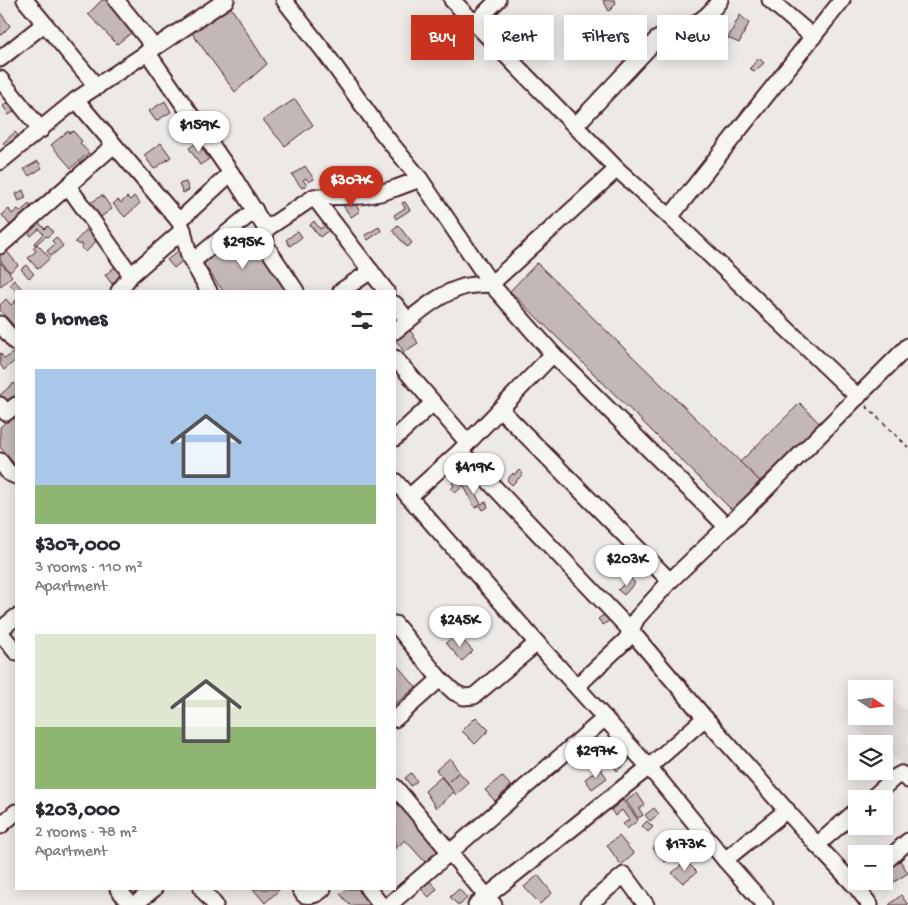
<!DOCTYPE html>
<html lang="en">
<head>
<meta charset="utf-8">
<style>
	:root { --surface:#fff; --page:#f2f2f3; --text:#2b2b33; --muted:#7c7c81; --accent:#c8321e }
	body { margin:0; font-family:"Gochi Hand",sans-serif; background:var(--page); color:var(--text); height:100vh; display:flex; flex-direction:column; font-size:19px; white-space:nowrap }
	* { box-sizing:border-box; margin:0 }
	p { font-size:16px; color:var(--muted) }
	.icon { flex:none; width:28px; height:28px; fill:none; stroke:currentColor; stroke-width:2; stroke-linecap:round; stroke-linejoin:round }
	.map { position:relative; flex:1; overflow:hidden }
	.side { position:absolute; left:15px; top:290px; width:381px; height:600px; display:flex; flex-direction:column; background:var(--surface); border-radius:0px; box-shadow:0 2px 12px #0003 }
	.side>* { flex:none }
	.hud { position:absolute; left:411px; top:15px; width:421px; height:45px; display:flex; gap:10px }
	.needle { width:32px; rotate:103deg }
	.fabs { position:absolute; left:848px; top:680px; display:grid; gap:10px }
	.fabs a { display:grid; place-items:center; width:45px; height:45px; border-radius:0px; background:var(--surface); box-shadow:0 2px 12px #0003; font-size:25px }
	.price { position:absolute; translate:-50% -42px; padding:0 11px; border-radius:18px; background:#fff; color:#222; font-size:16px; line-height:32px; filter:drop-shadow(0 1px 2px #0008) }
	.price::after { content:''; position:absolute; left:50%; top:30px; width:15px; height:11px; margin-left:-8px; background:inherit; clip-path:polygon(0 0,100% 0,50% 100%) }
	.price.selected { background:var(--accent); color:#fff }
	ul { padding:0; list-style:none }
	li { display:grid; align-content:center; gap:10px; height:265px; padding:0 20px }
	li span { display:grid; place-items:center; height:155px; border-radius:0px; color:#555 }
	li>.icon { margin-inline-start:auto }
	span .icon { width:90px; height:90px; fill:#fffc; stroke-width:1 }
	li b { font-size:21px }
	h2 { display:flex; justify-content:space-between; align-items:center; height:60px; padding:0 20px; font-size:21px }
	.pill { padding:0 18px; border-radius:0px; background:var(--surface); box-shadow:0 2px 12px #0003; font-size:18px; line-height:45px }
	.pill.selected { background:var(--accent); color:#fff }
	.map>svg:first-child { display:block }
	.built { fill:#e0dad8 }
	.building { fill:#c4b7b7; stroke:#4a1f2b }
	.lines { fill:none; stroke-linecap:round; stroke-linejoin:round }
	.minor-casing { stroke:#4a1f2b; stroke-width:19 }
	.path { stroke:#4a1f2b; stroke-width:2; stroke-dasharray:4 4; stroke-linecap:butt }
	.minor { stroke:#f6f6f2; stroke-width:15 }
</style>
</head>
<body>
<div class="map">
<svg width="908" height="905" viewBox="0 0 908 905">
	<rect width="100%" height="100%" fill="#ece9e6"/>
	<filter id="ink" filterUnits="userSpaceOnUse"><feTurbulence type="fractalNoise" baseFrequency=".02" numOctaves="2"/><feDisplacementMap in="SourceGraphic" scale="10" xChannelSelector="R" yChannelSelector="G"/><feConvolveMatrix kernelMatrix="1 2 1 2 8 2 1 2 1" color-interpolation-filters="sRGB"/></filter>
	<g filter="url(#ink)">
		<polygon class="built" points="886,695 908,712 908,769 884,750 884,744 876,744 859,730 869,716 884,716 884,698"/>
		<g class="building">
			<polygon points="102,0 107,0 135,30 117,44 88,14"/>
			<polygon points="603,0 615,0 616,4 609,11"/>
			<polygon points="230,6 267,64 235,92 191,32"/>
			<polygon points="0,12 10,26 0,36"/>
			<polygon points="740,15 749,23 739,43 728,38"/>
			<polygon points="571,36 579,39 574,50 567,46"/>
			<polygon points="759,58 764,63 754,72 750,68"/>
			<polygon points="13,99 19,108 9,115 3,106"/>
			<polygon points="295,99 313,125 285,146 263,120"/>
			<polygon points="165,101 171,112 156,121 149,111"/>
			<polygon points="68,131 70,133 73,131 82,141 80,143 89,153 71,168 51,145"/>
			<polygon points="15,132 20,138 9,149 3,143"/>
			<polygon points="198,142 209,159 200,165 189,148"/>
			<polygon points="161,143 171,157 154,169 144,155"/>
			<polygon points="38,161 42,168 29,176 24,169"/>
			<polygon points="305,166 314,179 309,182 306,178 303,180 307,185 302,188 292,175"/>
			<polygon points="186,182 189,190 183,193 179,184"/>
			<polygon points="23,190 26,198 19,201 16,194"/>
			<polygon points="102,195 112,209 98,219 88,205"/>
			<polygon points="134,196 140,203 125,217 113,204 118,200 121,203 127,197 130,200"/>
			<polygon points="351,198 360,211 351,217 342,204"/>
			<polygon points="405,202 410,210 396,219 394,215 405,208 402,203"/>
			<polygon points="29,204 35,212 13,229 2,215 9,209 12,214 18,209 20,212"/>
			<polygon points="314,221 320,229 329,222 333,227 320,237 310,225"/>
			<polygon points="38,222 45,229 48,226 53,232 47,237 46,236 35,245 34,243 43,234 39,229 31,236 27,230"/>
			<polygon points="398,225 412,243 407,247 392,230"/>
			<polygon points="379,227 381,231 368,240 365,235"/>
			<polygon points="86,230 97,240 86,252 81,248 83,245 81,243 79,245 75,242"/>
			<polygon points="298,231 302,237 290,246 286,240"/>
			<polygon points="239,236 255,257 261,252 289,291 223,291 202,262"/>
			<polygon points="56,237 63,246 51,256 47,251 55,244 52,241"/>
			<polygon points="37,244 50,258 38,269 28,258 36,251 33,248"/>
			<polygon points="5,249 18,265 10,272 0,260 0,253"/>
			<polygon points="179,250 186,258 174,268 167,260"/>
			<polygon points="0,262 12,276 0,287"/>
			<polygon points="537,263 760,481 732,510 510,291"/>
			<polygon points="26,265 34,274 29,278 21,269"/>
			<polygon points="117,265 124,274 112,284 105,275"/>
			<polygon points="14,280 24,291 16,291 10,284"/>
			<polygon points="6,299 11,305 16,300 16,326 15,327 0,310 0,305"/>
			<polygon points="407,325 418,343 404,352 395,339 395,333"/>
			<polygon points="16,350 16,360 4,370 0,364 0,353 5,359"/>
			<polygon points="14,383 16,386 16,398 7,405 0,397 0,395"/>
			<polygon points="800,403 821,425 760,481 740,462"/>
			<polygon points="16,413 16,466 0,447 0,427"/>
			<polygon points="519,470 523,474 512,485 507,480 513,473 514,475"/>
			<polygon points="456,478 463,486 455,493 451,489 454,486 452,483"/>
			<polygon points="471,478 478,492 475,493 481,504 486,502 488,507 483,510 480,505 475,508 464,486"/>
			<polygon points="630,578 635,583 624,595 618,590"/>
			<polygon points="605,614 610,620 603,625 598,619"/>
			<polygon points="453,636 455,640 459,636 473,651 462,661 446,643"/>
			<polygon points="395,663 416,687 395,705"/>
			<polygon points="476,717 489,730 475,744 462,731"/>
			<polygon points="583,740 587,745 591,740 604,754 594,762 579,744"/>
			<polygon points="622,745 633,757 617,771 607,756"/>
			<polygon points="450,758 459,772 447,783 436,770"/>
			<polygon points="600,768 607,778 592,789 585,779"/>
			<polygon points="459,772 469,783 456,795 447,783"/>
			<polygon points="411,773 417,781 411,786 405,778"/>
			<polygon points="502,776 511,786 495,801 485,790"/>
			<polygon points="441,777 454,792 436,808 425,791"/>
			<polygon points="637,793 645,805 639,809 643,815 638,818 626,801"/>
			<polygon points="395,797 440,849 425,862 405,840 395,849"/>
			<polygon points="623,800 638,820 627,829 623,824 629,820 622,810 615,816 611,810"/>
			<polygon points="654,808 659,814 650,821 645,815"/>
			<polygon points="647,821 653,827 648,832 642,826"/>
			<polygon points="668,835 680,850 665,862 653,848"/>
			<polygon points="619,836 634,854 621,865 607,845"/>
			<polygon points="899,859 908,873 886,887 883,881 884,881 884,870"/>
			<polygon points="686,861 697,872 683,883 672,873"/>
			<polygon points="538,875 552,893 540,904 524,887"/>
			<polygon points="428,879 437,889 429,897 419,887"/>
			<polygon points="253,889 280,889 265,903"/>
			<polygon points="347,889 361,889 373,905 350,905 340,894"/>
			<polygon points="459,889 467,898 460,905 458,905 450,897"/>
			<polygon points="901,895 908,905 889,905"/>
		</g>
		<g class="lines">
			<g class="minor-casing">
				<g id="minor">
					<polyline points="25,0 97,87"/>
					<polyline points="116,0 154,47"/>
					<polyline points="284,0 326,54 381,131 420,179 491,284 553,354"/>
					<polyline points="452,0 617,169 670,217 858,397"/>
					<polyline points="770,0 813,37"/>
					<polyline points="475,23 498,0"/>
					<polyline points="147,52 231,173 266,229 314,197 362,196 380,193 396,188 420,179"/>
					<polyline points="0,59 44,24"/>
					<polyline points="0,79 41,130"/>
					<polyline points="76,100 179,221 183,230 189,256 209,291"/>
					<path d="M575 126 657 39C673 30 694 28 707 15 712 11 716 5 720 0"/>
					<polyline points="0,162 76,100 226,0"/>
					<polyline points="68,186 131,275"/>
					<polyline points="314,197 386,291"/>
					<polyline points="670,217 842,0"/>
					<polyline points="179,221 231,173"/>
					<polyline points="266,229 265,232 266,246 296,291"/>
					<polyline points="0,246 114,145"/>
					<polyline points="193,261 255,210"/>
					<polyline points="119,291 131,275 183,230"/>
					<polyline points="341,291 371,271"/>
					<polyline points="395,304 408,321"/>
					<polyline points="0,324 16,343"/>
					<path d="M395 331C415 316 435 296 460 288 470 284 481 285 491 284L617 169"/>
					<polyline points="395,358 468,443"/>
					<polyline points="0,405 6,413 16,405"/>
					<polyline points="500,409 670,581"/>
					<polyline points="395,438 433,403"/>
					<polyline points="460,451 631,631 705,718 817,845 857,888 870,905"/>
					<polyline points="0,461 9,473 16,476"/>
					<polyline points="395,481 537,643 649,767 725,860 765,905"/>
					<polyline points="409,497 460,451 553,354 727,527"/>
					<polyline points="395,624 440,679 454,692 464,697 474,696 537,643"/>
					<polyline points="0,630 16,617"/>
					<polyline points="0,632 16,652"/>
					<polyline points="577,686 626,640 637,618 670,581 763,492 908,346"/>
					<polyline points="395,719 440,679"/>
					<polyline points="395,787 494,905"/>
					<polyline points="871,799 894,778 901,774 908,780"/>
					<polyline points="0,826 16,812"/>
					<polyline points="817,845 856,811"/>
					<polyline points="725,860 787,810"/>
					<polyline points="884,863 908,841"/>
					<polyline points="118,889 131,905"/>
					<polyline points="202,889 215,905"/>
					<path d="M300 889 304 895C313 897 317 894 323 889"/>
					<polyline points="368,889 381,905"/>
					<polyline points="134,905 154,889"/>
					<polyline points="389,905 605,718"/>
					<polyline points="476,905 649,767 705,718"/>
					<polyline points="588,905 624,875 646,905"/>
				</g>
			</g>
			<polyline class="path" points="866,406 908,447"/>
			<use href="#minor" class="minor"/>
		</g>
	</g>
</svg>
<div class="fabs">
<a><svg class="needle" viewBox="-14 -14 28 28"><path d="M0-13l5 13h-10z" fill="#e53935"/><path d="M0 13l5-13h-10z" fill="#7c7c81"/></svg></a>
<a><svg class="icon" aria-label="layers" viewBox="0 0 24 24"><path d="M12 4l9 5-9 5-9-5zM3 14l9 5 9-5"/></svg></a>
<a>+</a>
<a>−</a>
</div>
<b class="price" style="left:199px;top:153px">$159K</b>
<b class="price selected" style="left:351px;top:208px">$307K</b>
<b class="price" style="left:243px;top:270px">$295K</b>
<b class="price" style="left:474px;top:495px">$419K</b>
<b class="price" style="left:627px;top:587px">$203K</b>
<b class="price" style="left:460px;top:648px">$245K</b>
<b class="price" style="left:596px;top:779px">$297K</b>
<b class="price" style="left:685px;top:872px">$173K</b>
<div class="hud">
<a class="pill selected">Buy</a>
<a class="pill">Rent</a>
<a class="pill">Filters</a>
<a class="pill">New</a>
</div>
<section class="side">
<h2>8 homes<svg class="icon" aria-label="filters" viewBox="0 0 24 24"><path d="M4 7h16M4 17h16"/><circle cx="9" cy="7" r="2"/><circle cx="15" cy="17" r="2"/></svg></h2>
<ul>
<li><span style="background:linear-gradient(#a9c7e8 75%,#8fb573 0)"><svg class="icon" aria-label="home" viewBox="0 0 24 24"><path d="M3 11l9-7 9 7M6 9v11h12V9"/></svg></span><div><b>$307,000</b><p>3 rooms · 110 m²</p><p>Apartment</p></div></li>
<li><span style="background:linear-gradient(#dfe7d0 60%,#8fb573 0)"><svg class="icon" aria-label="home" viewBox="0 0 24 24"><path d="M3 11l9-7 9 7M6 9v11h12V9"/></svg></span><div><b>$203,000</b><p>2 rooms · 78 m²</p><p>Apartment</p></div></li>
</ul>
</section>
</div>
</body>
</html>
